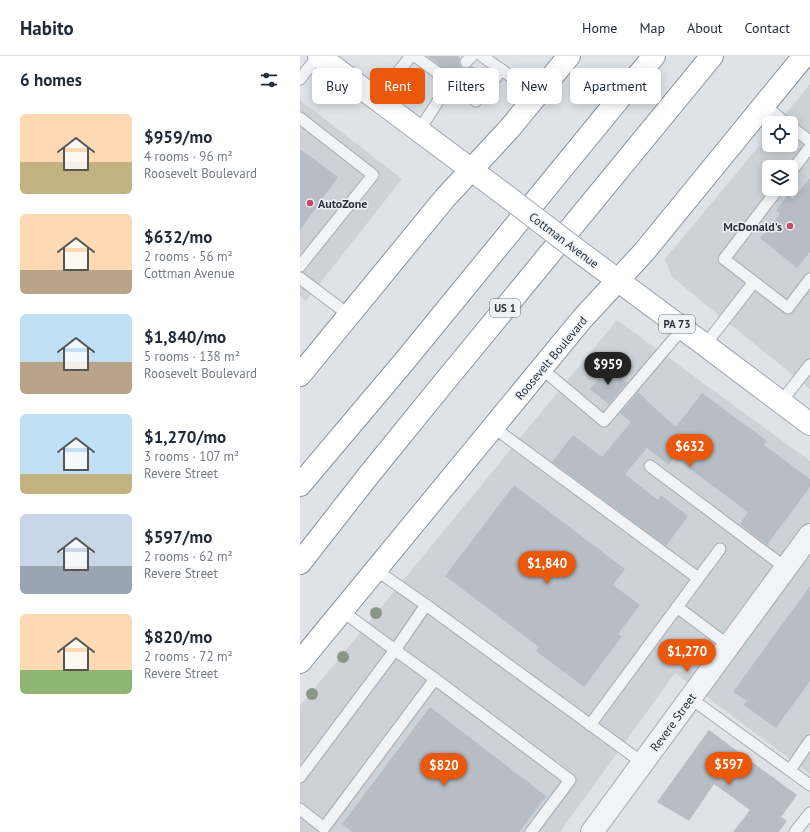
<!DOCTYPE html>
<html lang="en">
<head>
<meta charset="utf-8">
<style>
	:root { --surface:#fff; --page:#f6f6f7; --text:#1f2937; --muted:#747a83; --line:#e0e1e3; --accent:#ea580c }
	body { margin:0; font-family:"PT Sans",sans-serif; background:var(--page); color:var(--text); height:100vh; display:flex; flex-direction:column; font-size:15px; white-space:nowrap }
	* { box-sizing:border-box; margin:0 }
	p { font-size:13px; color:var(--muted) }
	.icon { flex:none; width:22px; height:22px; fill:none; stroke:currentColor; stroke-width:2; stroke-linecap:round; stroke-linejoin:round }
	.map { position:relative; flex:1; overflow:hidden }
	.sheet { display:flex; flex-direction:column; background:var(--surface); width:300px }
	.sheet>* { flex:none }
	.banner { position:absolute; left:12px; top:12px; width:380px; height:36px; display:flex; gap:8px }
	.controls { position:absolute; left:462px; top:60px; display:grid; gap:8px }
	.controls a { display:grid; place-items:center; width:36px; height:36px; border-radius:6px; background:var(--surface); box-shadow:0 2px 10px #0003; font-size:20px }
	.price { position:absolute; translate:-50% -34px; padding:0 9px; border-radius:14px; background:var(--accent); color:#fff; font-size:13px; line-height:26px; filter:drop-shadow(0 1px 2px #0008) }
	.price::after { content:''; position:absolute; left:50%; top:24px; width:12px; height:9px; margin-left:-6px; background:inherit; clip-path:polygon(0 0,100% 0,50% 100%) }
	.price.selected { background:#222; color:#fff }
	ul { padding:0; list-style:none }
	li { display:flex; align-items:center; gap:12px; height:100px; padding:0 20px }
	li span { display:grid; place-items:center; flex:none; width:112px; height:80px; border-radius:6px; color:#555 }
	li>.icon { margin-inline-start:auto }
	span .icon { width:48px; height:48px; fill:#fffc; stroke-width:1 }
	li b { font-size:17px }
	h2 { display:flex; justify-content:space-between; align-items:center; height:48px; padding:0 20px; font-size:17px }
	.chip { padding:0 14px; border-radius:6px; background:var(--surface); box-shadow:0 2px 10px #0003; font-size:14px; line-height:36px }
	.chip.selected { background:var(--accent); color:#fff }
	header { display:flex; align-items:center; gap:24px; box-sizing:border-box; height:56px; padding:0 20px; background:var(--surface); border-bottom:1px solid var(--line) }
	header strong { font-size:19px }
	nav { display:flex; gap:22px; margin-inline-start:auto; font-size:14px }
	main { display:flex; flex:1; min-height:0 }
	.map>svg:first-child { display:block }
	.built { fill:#cdd2d9; fill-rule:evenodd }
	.building { fill:#b6bdc4 }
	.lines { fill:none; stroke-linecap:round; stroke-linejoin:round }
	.lane-casing { stroke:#a5aab1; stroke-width:13 }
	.street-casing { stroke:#a5aab1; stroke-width:24 }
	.primary-casing { stroke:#9fa8b2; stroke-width:24 }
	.highway-casing { stroke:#87929d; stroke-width:24 }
	.lane { stroke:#f1f3f6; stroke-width:11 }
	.street { stroke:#f1f3f6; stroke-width:22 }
	.primary { stroke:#fff; stroke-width:22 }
	.highway { stroke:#fff; stroke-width:22 }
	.primary-bridge-casing { stroke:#9fa8b2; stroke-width:24; stroke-linecap:butt }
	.primary-bridge { stroke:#fff; stroke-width:22 }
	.tree { fill:#889786 }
	.poi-dot { fill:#c54b69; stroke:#eef2f5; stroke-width:1.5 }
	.labels { text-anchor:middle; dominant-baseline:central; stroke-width:3; stroke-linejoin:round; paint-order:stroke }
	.shield { fill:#eef2f5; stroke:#646c74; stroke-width:1 }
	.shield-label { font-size:11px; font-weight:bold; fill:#29323d }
	.poi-label { font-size:12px; font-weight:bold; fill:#29323d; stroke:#eef2f5; text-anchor:start }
	.street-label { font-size:12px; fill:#29323d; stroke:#eef2f5 }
</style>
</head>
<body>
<header>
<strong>Habito</strong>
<nav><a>Home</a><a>Map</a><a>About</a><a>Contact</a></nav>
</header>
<main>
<section class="sheet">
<h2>6 homes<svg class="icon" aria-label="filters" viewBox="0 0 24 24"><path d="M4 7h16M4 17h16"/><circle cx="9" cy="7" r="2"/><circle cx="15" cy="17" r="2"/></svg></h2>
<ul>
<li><span style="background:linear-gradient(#ffd9b3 60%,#c2b280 0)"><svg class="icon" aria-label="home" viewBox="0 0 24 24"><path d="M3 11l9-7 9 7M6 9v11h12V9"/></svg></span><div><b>$959/mo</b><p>4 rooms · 96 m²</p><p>Roosevelt Boulevard</p></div></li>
<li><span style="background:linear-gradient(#ffd9b3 70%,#b9a48a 0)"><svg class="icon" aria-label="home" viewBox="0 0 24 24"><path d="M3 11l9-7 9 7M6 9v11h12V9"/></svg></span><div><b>$632/mo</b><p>2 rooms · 56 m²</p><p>Cottman Avenue</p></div></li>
<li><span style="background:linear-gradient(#bfe0f5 60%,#b9a48a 0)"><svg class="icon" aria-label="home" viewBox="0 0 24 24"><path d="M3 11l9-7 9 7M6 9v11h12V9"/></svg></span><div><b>$1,840/mo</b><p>5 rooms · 138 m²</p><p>Roosevelt Boulevard</p></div></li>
<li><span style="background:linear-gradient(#bfe0f5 75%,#c2b280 0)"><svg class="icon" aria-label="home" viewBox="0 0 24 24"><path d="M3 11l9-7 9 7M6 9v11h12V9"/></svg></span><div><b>$1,270/mo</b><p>3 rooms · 107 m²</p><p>Revere Street</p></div></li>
<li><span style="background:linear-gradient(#c9d6e8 65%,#9aa5b1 0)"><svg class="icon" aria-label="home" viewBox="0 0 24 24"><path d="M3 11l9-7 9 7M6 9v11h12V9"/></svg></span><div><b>$597/mo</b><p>2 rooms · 62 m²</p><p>Revere Street</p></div></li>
<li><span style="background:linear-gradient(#ffd9b3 70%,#8fb573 0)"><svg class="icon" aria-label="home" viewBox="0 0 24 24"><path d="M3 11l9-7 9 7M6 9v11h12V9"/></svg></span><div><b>$820/mo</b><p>2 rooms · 72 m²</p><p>Revere Street</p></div></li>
</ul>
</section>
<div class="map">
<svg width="510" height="776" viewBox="0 0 510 776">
	<rect width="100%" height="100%" fill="#dfe3e7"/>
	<g class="built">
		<path d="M510 28V333L372 221 365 203 469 78V89H491V67H478ZM469 111H491V133H469Z"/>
		<polygon points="0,44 102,123 6,245 0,240"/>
		<polygon points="317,264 510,405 510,718 375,617 260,776 0,776 0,650"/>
	</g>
	<g class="building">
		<polygon points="127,0 158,0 160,2 159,7 161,11 164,13 167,13 172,10 187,21 175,35 159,24 158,20 156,17 153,16 149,17"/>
		<polygon points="0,93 38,121 0,174"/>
		<polygon points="510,122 510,196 497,212 460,182 480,158 476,154 488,139 493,143"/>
		<polygon points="308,312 327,327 309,348 290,333"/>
		<polygon points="338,336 346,343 346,344 376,371 402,337 467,385 464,389 510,423 510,431 467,489 440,468 448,456 374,401 369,409 347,392 325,418 358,444 361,439 388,460 366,490 252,406 273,379 302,401 331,366 320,357"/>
		<polygon points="214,429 325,513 313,529 340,549 318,578 322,580 284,631 236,595 239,591 145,520"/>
		<polygon points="510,530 510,625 476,672 444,649 447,645 433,636"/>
		<polygon points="130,651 246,740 219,776 52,776 42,768"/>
		<polygon points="409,674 497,739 481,761 487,765 479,776 433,776 450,754 414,728 389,765 357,746"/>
	</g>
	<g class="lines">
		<g class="lane-casing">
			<g id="lane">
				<polyline points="115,0 176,45 202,14"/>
				<polyline points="182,0 237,39"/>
				<polyline points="166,6 172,0"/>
				<polyline points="0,23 18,0"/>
				<polyline points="76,43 111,0"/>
				<polyline points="464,49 486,67"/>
				<polyline points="0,62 73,119 0,210"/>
				<polyline points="491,71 510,85"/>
				<polyline points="119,75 152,23"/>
				<polyline points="491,116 510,91"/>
				<polyline points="478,133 424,203 488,252 510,223"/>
				<polyline points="0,222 49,259"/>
				<polyline points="405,289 454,226"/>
				<polyline points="242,313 304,365 383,272"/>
				<polyline points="481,346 510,309"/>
				<polyline points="193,371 398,522"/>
				<polyline points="350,410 486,512"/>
				<polyline points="76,514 126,549"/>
				<polyline points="377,551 429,590"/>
				<polyline points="135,623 270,724 231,776"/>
				<polyline points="390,642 510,729"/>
				<polyline points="290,669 420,493"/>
				<polyline points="490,714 510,685"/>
				<polyline points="0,721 95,594 42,555"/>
				<polyline points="0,753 24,772 135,623 95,594 126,549 343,707"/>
				<polyline points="495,776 510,757"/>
			</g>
		</g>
		<g class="street-casing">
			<polyline id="street" points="292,776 510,479"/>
		</g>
		<g class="primary-casing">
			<g id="primary">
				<polyline points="19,0 209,142"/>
				<polyline points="281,197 405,289 510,368"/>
			</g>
		</g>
		<g class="highway-casing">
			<g id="highway">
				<polyline points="0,319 145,142 210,72 269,0"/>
				<polyline points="0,429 103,307 354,0"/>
				<polyline points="0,507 68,420 137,335 412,0"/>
				<polyline points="0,606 282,263 344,196 504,0"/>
			</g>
		</g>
		<use href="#lane" class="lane"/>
		<use href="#street" class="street"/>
		<use href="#primary" class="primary"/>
		<use href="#highway" class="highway"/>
		<g class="primary-bridge-casing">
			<polyline id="primary-bridge" points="209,142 281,197"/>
		</g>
		<use href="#primary-bridge" class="primary-bridge"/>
	</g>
	<g class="tree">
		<circle cx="76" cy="557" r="6"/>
		<circle cx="43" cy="601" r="6"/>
		<circle cx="12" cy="638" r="6"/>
	</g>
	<g class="poi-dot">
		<circle cx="10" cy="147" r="4"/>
		<circle cx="490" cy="170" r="4"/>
	</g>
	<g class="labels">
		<g class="shield">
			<rect x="190" y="243" width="30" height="18" rx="3"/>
			<rect x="359" y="259" width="36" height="18" rx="3"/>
		</g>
		<g class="shield-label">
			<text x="205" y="252">US 1</text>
			<text x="377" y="268">PA 73</text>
		</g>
		<g class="poi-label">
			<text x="18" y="147">AutoZone</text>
			<text x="482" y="170" text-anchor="end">McDonald's</text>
		</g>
		<g class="street-label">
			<text transform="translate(264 184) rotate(37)">Cottman Avenue</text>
			<text transform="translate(251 302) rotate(-50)">Roosevelt Boulevard</text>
			<text transform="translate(373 666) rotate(-54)">Revere Street</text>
		</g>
	</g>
</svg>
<div class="controls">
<a><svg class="icon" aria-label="locate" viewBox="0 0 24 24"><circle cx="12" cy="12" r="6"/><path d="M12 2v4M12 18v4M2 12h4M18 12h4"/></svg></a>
<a><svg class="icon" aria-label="layers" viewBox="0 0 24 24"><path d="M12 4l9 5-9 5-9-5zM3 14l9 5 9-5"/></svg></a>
</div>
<b class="price selected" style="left:308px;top:330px">$959</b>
<b class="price" style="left:390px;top:412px">$632</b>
<b class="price" style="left:247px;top:529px">$1,840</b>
<b class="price" style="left:387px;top:617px">$1,270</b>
<b class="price" style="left:429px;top:730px">$597</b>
<b class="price" style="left:144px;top:731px">$820</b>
<div class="banner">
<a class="chip">Buy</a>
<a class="chip selected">Rent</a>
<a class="chip">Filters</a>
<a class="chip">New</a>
<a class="chip">Apartment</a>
</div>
</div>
</main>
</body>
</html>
